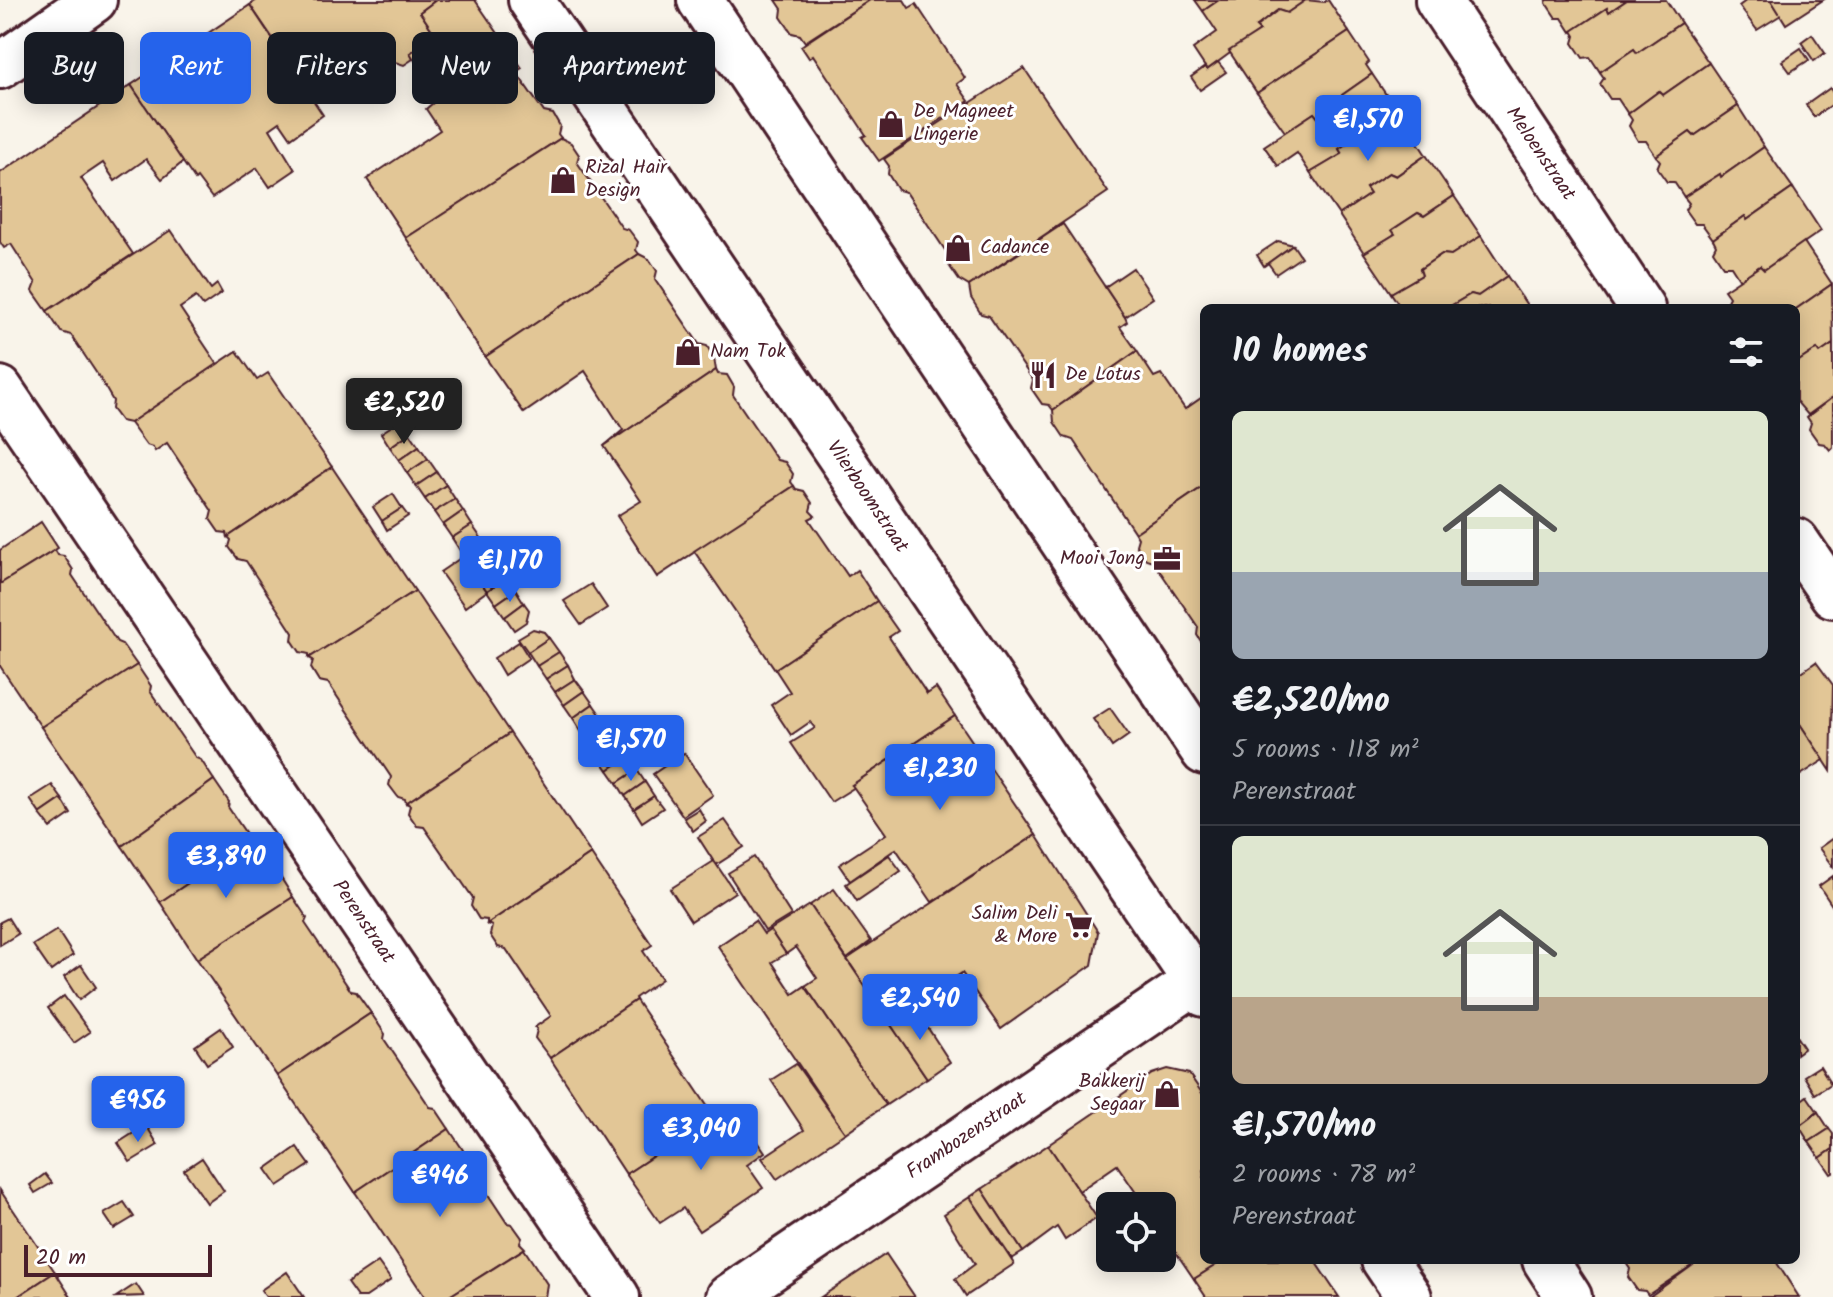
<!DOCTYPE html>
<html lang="en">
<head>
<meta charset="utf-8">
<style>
	:root { --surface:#171b24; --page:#242831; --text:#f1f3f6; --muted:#9ea1a6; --line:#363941; --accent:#2563eb }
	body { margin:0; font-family:Kalam,sans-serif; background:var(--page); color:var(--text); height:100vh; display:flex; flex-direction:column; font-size:30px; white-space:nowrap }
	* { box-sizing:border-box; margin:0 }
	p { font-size:26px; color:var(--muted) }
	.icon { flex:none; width:44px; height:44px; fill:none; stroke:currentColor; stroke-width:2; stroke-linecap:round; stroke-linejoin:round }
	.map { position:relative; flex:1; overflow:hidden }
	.drawer { position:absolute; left:1200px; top:304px; width:600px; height:960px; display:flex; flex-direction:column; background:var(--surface); border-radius:12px; box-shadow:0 4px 20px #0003 }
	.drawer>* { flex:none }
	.top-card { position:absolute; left:24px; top:32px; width:760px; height:72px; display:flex; gap:16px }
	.controls { position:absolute; left:1096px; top:1192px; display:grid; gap:16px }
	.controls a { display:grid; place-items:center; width:80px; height:80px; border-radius:12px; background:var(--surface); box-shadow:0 4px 20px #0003; font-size:40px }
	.scale { position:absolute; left:24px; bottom:20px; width:188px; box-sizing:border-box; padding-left:8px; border:4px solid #4a1f2b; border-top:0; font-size:22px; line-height:28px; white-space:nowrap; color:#4a1f2b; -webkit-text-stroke:6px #fff; paint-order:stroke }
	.price { position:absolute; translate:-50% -68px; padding:0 18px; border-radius:8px; background:var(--accent); color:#fff; font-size:26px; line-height:52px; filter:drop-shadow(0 2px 4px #0008) }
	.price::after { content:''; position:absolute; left:50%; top:48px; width:24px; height:18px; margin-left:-12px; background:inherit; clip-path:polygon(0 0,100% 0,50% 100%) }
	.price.selected { background:#222; color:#fff }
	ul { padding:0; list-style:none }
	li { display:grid; align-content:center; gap:16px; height:424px; padding:0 32px }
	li+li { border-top:2px solid var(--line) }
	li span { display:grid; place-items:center; height:248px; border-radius:12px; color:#555 }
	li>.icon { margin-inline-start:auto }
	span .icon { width:144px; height:144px; fill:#fffc; stroke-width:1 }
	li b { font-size:34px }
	h2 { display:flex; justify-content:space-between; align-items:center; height:96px; padding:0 32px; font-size:34px }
	.tag { padding:0 28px; border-radius:12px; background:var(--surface); box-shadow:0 4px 20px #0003; font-size:28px; line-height:72px }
	.tag.selected { background:var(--accent); color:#fff }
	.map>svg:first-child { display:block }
	.building { fill:#e2c696; stroke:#4a1f2b; stroke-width:2 }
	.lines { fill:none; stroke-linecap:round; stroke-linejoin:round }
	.minor-casing { stroke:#4a1f2b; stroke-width:50 }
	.minor { stroke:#fff; stroke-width:44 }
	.labels { text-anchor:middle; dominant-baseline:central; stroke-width:6; stroke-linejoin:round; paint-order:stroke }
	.poi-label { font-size:20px; fill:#4a1f2b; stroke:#fff; text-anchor:start }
	.street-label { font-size:20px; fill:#4a1f2b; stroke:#fff }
</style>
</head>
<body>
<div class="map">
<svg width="1833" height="1297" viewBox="0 0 1833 1297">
	<rect width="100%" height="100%" fill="#f9f4ea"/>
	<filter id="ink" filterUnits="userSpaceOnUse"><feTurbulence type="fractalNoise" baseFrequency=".0125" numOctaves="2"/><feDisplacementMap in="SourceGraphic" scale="16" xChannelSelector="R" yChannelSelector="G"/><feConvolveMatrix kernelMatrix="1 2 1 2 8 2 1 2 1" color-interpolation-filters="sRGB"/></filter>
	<g filter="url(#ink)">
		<g class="building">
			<polygon points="257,0 436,0 420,12 436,36 410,53 413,59 404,65 370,54 371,50 363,38 301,79 302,81 250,5"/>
			<polygon points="436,0 475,0 522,68 516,72 544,112 553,114 560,126 558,134 561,138 406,238 367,179 440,130 426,109 434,102 424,87 430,83 410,53 436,36 420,12"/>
			<polygon points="776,0 870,0 805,42 800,35 792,33 781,17 782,9"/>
			<polygon points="870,0 904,0 909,8 916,4 965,78 957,84 969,101 879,161 862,137 866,135 813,55 809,58 801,46"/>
			<polygon points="1195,0 1219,0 1203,11"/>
			<polygon points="1219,0 1306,0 1287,13 1278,10 1256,27 1260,31 1207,70 1193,49 1217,32 1203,11"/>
			<polygon points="1306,0 1324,2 1328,0 1349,32 1257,93 1229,51 1260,31 1256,27 1278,10 1287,13"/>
			<polygon points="1547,0 1627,0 1609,12 1607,8 1571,32 1562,18 1556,18 1546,3"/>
			<polygon points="1627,0 1666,0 1681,23 1637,53 1634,49 1600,72 1590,57 1583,58 1573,43 1575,36 1572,31 1607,8 1609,12"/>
			<polygon points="1747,0 1771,0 1781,15 1757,30 1739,6"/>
			<polygon points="1771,0 1823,0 1786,24"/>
			<polygon points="250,5 323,115 291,138 280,122 270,129 295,170 270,187 257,168 212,198 197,178 195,180 131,85"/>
			<polygon points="1681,23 1709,63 1663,95 1659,91 1628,114 1618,99 1610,99 1600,84 1604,78 1600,72 1634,49 1637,53"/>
			<polygon points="1349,32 1369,62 1366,65 1372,74 1342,95 1341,103 1318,118 1314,113 1285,132 1257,93"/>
			<polygon points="1812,34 1825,53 1814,61 1801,42"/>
			<polygon points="1801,48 1809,60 1790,72 1782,61"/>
			<polygon points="1218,62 1226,72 1200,90 1191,77 1205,67 1207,70"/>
			<polygon points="1709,63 1738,106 1694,136 1690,132 1656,156 1646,141 1638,141 1629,126 1632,120 1628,114 1659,91 1663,95"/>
			<polygon points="1024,68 1108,192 969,286 959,280 948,264 949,256 906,192 898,190 888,174 889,166 884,159"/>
			<polygon points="1372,74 1400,115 1369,135 1361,133 1339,149 1342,154 1310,173 1297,153 1278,166 1264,146 1314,113 1318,118 1341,103 1342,95"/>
			<polygon points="131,85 183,162 162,179 146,159 115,181 103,163 81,178 133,254 47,311 33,291 36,283 11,244 4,248 0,242 0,173"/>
			<polygon points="1830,88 1833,93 1833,104 1814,117 1806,105"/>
			<polygon points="1738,106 1764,147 1721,177 1720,174 1684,197 1674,182 1667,182 1657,168 1660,161 1656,156 1690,132 1694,136"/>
			<polygon points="1400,115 1426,155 1396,176 1389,173 1366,188 1370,194 1339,215 1310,173 1342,154 1339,149 1361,133 1369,135"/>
			<polygon points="561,138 571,143 579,155 577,162 622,228 629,230 638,242 636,250 639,254 485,357 406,238"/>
			<polygon points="1764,147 1793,188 1747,220 1745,216 1713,239 1702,224 1695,224 1685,210 1689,203 1684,197 1720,174 1721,177"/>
			<polygon points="1426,155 1454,196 1424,216 1418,213 1392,230 1395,234 1364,253 1339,215 1370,194 1366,188 1389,173 1396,176"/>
			<polygon points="1793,188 1821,231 1764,270 1760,266 1740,280 1731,266 1723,266 1713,251 1716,245 1713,239 1745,216 1747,220"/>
			<polygon points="1454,196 1481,236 1451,255 1442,254 1420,269 1422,275 1391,293 1364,253 1395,234 1392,230 1418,213 1424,216"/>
			<polygon points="1063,224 1125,317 1127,322 1120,327 1137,351 1053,410 1049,405 1042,404 1031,388 1033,380 989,316 981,314 971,298 969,286"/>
			<polygon points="171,230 211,289 217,284 222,293 203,306 196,297 180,308 218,365 130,423 121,421 112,409 113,401 99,377 71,335 61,332 47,311"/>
			<polygon points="1481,236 1507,276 1478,296 1471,294 1447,308 1401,308 1391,293 1422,275 1420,269 1442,254 1451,255"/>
			<polygon points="1278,241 1293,245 1264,266 1257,255"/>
			<polygon points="1804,242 1832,284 1796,309 1728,308 1726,303 1729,297 1724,290 1760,266 1764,270"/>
			<polygon points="1293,245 1301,257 1276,274 1268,263"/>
			<polygon points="639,254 649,259 657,271 655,279 699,344 707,346 714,358 716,370 604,446 623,430 585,371 524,413 485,357"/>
			<polygon points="1133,268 1153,298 1125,317 1105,287"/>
			<polygon points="1507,276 1529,308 1447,308 1471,294 1478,296"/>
			<polygon points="1832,284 1833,344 1820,353 1817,349 1796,363 1796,309"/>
			<polygon points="1833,344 1833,397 1808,415 1796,401 1796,363 1817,349 1820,353"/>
			<polygon points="237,351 257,380 268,373 332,467 228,537 227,533 219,532 210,519 212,511 167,443 155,451 153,447 146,445 130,423"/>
			<polygon points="1137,351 1154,377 1161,374 1185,409 1204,396 1204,486 1135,533 1073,440 1064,437 1054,422 1053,410"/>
			<polygon points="716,370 718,374 727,375 734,387 733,395 777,460 785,462 793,474 791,482 794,486 657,577 617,516 641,501 604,446"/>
			<polygon points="1833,397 1833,447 1830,450 1825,444 1819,443 1809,429 1811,423 1807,417"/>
			<polygon points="401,420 410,433 390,447 381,433"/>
			<polygon points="410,433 419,446 399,460 390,447"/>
			<polygon points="419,446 428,459 407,473 399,460"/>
			<polygon points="428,459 437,472 416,486 407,473"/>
			<polygon points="332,467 415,591 309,658 309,654 300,652 292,640 293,633 246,561 238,559 229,547 231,540 228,537"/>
			<polygon points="437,472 446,485 425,499 416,486"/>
			<polygon points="446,485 455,499 434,512 425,499"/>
			<polygon points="794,486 796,489 804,491 812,503 810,511 815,516 809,519 848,576 857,570 877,601 775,669 694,551"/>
			<polygon points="1204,486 1204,646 1197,635 1198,627 1153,561 1146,559 1136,545 1138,538 1135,533"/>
			<polygon points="393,494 402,508 382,521 373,507"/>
			<polygon points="455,499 463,511 443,525 434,512"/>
			<polygon points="402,508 408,516 387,530 382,521"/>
			<polygon points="463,511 472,525 452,538 443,525"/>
			<polygon points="41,522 58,548 0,584 0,550"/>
			<polygon points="472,525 481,538 461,552 452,538"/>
			<polygon points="481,538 489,551 469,564 461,552"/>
			<polygon points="55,550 58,555 64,556 73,570 72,575 117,642 122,644 137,665 41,727 0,666 0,584"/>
			<polygon points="489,551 498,564 478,578 469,564"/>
			<polygon points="462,557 487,591 465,607 440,572"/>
			<polygon points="498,564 507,577 487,591 478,578"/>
			<polygon points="507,577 516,590 496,604 487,591"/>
			<polygon points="591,584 607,608 581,625 564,601"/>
			<polygon points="516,590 524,603 505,617 496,604"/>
			<polygon points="415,591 510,733 406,803 405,799 398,797 389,785 391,777 328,683 319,681 311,668 313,660 309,658"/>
			<polygon points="877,601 898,631 889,637 927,694 936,688 955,716 852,785 855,787 831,802 791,743 815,728 810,722 791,735 771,705 790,692 775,669"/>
			<polygon points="524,603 529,610 526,622 514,630 505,617"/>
			<polygon points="533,629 544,632 549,638 528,652 518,638"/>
			<polygon points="549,638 559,652 537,666 528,652"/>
			<polygon points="519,642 529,658 504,675 494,658"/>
			<polygon points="559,652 568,665 546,679 537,666"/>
			<polygon points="1816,662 1833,685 1831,771 1796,718 1796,676"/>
			<polygon points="137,665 151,686 150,691 196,758 201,760 214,780 122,846 41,727"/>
			<polygon points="568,665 575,679 555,692 546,679"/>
			<polygon points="575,679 584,691 564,705 555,692"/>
			<polygon points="584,691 593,704 573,718 564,705"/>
			<polygon points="593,704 602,717 581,731 573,718"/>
			<polygon points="1110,708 1129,735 1112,747 1093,719"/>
			<polygon points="955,716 1036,835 932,902 896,849 850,881 839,865 886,834 852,785"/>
			<polygon points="602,717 611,730 590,744 581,731"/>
			<polygon points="1796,718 1824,760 1796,778"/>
			<polygon points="611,730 620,743 599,757 590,744"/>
			<polygon points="510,733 591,854 487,924 487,920 479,919 471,906 473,898 424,827 417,826 408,813 410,805 406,803"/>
			<polygon points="620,743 629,756 608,770 599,757"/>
			<polygon points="684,753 713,795 683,816 653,774"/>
			<polygon points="629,756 637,770 617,783 608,770"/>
			<polygon points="637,770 645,782 625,796 617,783"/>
			<polygon points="214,780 229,802 228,807 251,841 160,902 122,846"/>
			<polygon points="645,782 654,796 634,809 625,796"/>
			<polygon points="52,785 62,799 40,814 30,799"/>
			<polygon points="654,796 663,808 642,822 634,809"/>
			<polygon points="62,799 71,814 51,828 40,814"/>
			<polygon points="699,809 706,821 693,831 684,818"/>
			<polygon points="725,820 744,847 716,865 698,837"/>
			<polygon points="1036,835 1098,932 1092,965 1001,1029 962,973 889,1022 847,959"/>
			<polygon points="1833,838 1833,867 1819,848"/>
			<polygon points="251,841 273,874 279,875 293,897 197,959 160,902"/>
			<polygon points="591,854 652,945 643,951 662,979 635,998 636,1000 550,1058 535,1038 537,1030 535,1027 551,1016 506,949 498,947 490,935 492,926 487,924"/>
			<polygon points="889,855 901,871 857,901 846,884"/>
			<polygon points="754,857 791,915 765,931 728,873"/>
			<polygon points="714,861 735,892 691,921 670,889"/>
			<polygon points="1833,876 1833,907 1819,886"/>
			<polygon points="834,889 871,941 847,959 810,905"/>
			<polygon points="293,897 307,918 305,923 351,991 356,992 371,1013 277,1076 197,959"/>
			<polygon points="810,905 927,1078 886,1105 805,986 817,978 796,947 786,954 770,930"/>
			<polygon points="8,918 18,934 0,945 0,922"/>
			<polygon points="755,921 764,934 770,930 786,954 772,962 793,994 805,986 886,1105 845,1133 718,946"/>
			<polygon points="57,930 73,955 51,971 33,945"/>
			<polygon points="81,965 96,987 79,1000 64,977"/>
			<polygon points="64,996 90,1032 74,1043 48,1008"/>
			<polygon points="636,1000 714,1116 626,1174 550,1058"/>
			<polygon points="913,1005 950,1062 927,1078 889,1022"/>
			<polygon points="371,1013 385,1034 384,1039 430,1107 435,1108 449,1129 355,1192 277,1076"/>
			<polygon points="221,1028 233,1047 207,1064 195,1046"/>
			<polygon points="1796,1036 1804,1048 1796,1054"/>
			<polygon points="796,1064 845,1133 777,1179 762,1158 804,1130 771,1080"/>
			<polygon points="1820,1066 1831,1084 1815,1094 1804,1076"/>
			<polygon points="1167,1069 1189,1074 1204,1096 1204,1260 1224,1260 1194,1279 1162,1232 1162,1206 1145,1206 1117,1165 1079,1191 1048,1145 1152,1074"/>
			<polygon points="158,1081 172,1103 152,1116 138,1094"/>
			<polygon points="1807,1096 1818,1112 1799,1126 1796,1122 1796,1104"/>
			<polygon points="737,1111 765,1152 747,1165 763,1188 699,1231 683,1208 660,1223 626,1174 714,1116 718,1122"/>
			<polygon points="1818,1112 1829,1129 1809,1142 1799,1126"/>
			<polygon points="146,1125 158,1145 130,1162 118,1143"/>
			<polygon points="449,1129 463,1150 462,1155 507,1223 512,1224 522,1238 520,1243 525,1248 448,1297 425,1297 355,1192"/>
			<polygon points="1829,1129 1833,1134 1833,1149 1820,1158 1809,1142"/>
			<polygon points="1048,1145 1097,1218 1065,1240 1057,1227 1023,1252 982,1189"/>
			<polygon points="297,1147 310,1165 278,1186 266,1169"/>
			<polygon points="1833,1149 1833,1173 1831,1174 1820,1158"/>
			<polygon points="202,1158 224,1191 207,1203 184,1170"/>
			<polygon points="45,1174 52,1183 35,1193 30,1185"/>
			<polygon points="982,1189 1023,1252 1012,1259 970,1197"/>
			<polygon points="0,1190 55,1272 17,1297 0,1297"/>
			<polygon points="970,1197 1014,1264 966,1296 955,1279 975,1264 944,1214"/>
			<polygon points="124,1202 134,1217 114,1229 104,1214"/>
			<polygon points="524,1249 547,1284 545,1297 448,1297"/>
			<polygon points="886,1254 915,1297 821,1297"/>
			<polygon points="1224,1260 1314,1260 1339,1297 1206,1297 1194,1279"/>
			<polygon points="1624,1260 1700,1260 1648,1295 1645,1291 1637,1290 1628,1277 1630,1269"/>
			<polygon points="1700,1260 1775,1260 1799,1297 1649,1297"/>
			<polygon points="378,1262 391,1280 366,1297 357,1297 347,1283"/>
			<polygon points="55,1272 71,1297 17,1297"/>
			<polygon points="287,1272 304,1297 266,1297 261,1290"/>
			<polygon points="136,1284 144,1296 116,1297"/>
		</g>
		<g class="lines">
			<g class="minor-casing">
				<g id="minor">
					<polyline points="531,0 1204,994"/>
					<polyline points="700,0 1204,752"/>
					<polyline points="1438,0 1642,308"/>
					<polyline points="0,66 94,0"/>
					<polyline points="0,389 617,1297"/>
					<polyline points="1796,541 1833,595"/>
					<polyline points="1384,1260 1409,1297"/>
					<polyline points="1545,1260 1569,1297"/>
					<polyline points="729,1297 1204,976"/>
				</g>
			</g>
			<use href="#minor" class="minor"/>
		</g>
	</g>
	<defs>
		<g id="shop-bare" transform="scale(2.16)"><path d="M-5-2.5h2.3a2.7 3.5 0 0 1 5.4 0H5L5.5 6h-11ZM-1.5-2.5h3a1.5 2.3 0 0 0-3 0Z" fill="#4a1f2b" stroke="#fff" stroke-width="2.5" paint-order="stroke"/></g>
		<g id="restaurant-bare" transform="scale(2.16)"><path d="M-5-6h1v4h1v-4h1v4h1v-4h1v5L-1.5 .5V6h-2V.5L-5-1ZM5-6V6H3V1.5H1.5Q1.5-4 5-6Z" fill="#4a1f2b" stroke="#fff" stroke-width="2.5" paint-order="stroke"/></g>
		<g id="office-bare" transform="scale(2.16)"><path d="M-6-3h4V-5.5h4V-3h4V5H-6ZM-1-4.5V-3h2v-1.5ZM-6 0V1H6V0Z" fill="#4a1f2b" stroke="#fff" stroke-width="2.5" paint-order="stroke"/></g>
		<g id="supermarket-bare" transform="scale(2.16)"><path d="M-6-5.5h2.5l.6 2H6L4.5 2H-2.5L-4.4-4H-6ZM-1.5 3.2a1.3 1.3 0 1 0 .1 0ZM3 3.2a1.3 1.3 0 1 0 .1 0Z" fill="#4a1f2b" stroke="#fff" stroke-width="2.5" paint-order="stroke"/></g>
	</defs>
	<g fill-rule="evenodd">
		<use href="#shop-bare" x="891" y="124"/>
		<use href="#shop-bare" x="563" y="180"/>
		<use href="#shop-bare" x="958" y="248"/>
		<use href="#shop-bare" x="688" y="352"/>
		<use href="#restaurant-bare" x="1043" y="375"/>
		<use href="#office-bare" x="1167" y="559"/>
		<use href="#supermarket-bare" x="1079" y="925"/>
		<use href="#shop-bare" x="1167" y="1094"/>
	</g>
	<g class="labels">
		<g class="poi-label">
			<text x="913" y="112">De Magneet<tspan x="913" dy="23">Lingerie</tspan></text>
			<text x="585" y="168">Rizal Hair<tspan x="585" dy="23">Design</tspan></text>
			<text x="980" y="248">Cadance</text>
			<text x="710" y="352">Nam Tok</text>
			<text x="1065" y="375">De Lotus</text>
			<text x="1145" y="559" text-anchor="end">Mooi Jong</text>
			<text x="1057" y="914" text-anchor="end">Salim Deli<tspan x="1057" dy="23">&amp; More</tspan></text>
			<text x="1145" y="1082" text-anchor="end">Bakkerij<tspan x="1145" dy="23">Segaar</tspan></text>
		</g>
		<g class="street-label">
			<text transform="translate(1540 154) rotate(56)">Meloenstraat</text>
			<text transform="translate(867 497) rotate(56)">Vlierboomstraat</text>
			<text transform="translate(363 922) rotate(56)">Perenstraat</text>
			<text transform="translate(967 1136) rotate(-34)">Frambozenstraat</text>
		</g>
	</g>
</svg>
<div class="controls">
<a><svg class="icon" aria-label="locate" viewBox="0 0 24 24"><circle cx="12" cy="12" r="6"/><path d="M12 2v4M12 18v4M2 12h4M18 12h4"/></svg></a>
</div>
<div class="scale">20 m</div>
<b class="price" style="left:1368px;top:163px">€1,570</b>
<b class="price selected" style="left:404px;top:446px">€2,520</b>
<b class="price" style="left:510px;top:604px">€1,170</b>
<b class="price" style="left:631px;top:783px">€1,570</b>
<b class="price" style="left:940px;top:812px">€1,230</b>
<b class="price" style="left:226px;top:900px">€3,890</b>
<b class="price" style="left:920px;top:1042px">€2,540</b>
<b class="price" style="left:138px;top:1144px">€956</b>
<b class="price" style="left:701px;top:1172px">€3,040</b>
<b class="price" style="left:440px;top:1219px">€946</b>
<div class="top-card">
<a class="tag">Buy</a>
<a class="tag selected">Rent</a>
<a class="tag">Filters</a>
<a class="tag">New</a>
<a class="tag">Apartment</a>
</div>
<section class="drawer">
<h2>10 homes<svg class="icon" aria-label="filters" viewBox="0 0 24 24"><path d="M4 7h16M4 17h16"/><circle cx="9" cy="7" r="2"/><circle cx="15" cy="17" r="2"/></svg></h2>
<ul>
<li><span style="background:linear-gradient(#dfe7d0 65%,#9aa5b1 0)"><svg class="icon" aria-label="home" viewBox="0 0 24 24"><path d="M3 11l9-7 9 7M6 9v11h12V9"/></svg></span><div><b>€2,520/mo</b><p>5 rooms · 118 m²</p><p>Perenstraat</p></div></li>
<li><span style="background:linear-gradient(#dfe7d0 65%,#b9a48a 0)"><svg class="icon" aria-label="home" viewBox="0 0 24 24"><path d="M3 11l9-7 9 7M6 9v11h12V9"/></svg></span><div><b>€1,570/mo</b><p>2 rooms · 78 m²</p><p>Perenstraat</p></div></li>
</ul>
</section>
</div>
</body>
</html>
